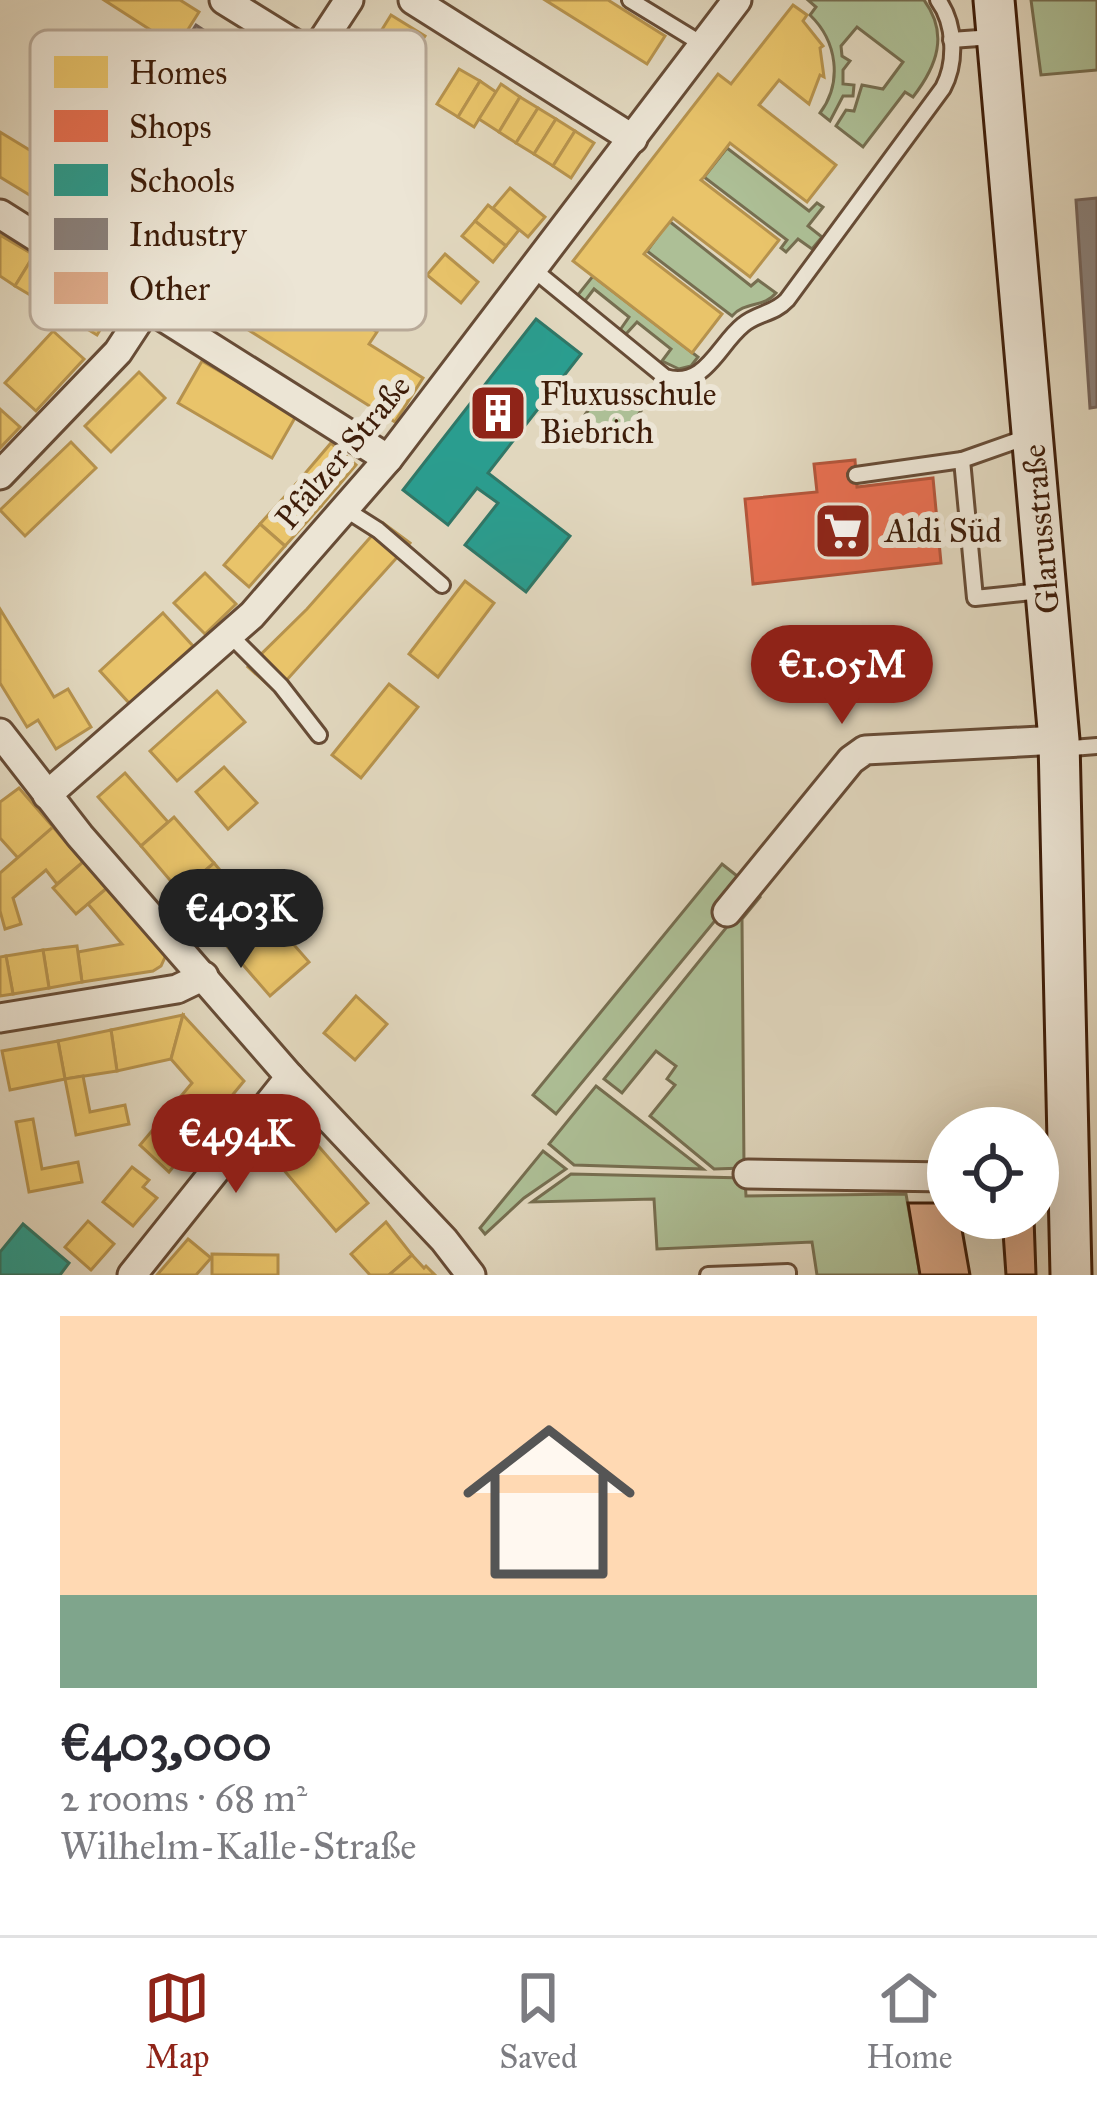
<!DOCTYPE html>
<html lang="en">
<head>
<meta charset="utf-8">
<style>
	:root { --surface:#fff; --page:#f2f2f3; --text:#2b2b33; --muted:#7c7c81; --line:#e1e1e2; --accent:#8f2418 }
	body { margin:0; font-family:"IM FELL Great Primer",serif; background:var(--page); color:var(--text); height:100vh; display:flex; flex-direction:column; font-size:45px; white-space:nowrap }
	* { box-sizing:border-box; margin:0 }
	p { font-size:39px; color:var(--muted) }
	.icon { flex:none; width:66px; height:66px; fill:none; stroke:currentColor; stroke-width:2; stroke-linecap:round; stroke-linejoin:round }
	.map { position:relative; height:1275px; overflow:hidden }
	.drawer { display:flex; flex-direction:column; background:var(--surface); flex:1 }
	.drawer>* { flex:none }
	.buttons { position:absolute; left:927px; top:1107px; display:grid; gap:24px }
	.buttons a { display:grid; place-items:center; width:132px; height:132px; border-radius:50%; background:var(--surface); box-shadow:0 12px 48px #0002; font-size:60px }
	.price { position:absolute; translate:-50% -102px; padding:0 27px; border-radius:42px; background:var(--accent); color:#fff; font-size:39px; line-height:78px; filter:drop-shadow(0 3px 6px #0008) }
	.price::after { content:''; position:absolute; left:50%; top:72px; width:36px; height:27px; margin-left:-18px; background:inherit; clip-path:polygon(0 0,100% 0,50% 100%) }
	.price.current { background:#222; color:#fff }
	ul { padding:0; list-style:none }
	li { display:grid; align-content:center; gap:24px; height:636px; padding:0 60px }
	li+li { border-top:3px solid var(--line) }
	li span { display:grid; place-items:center; height:372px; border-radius:0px; color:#555 }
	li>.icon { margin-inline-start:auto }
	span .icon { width:216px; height:216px; fill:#fffc; stroke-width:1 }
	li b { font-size:51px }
	.menu { display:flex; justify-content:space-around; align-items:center; height:168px; border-top:3px solid var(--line); background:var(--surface); font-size:33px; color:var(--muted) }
	.menu a { display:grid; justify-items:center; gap:6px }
	.menu .current { color:var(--accent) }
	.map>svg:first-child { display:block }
	.green { fill:#adbf96; stroke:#766e50; stroke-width:3 }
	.homes { fill:#e9c46a; stroke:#b6924d; stroke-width:3 }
	.shops { fill:#e76f51; stroke:#b4563b; stroke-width:3 }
	.schools { fill:#2a9d8f; stroke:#307767; stroke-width:3 }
	.industry { fill:#8a817c; stroke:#73635a; stroke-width:3 }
	.building { fill:#ddaa89; stroke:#3e1d09; stroke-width:3 }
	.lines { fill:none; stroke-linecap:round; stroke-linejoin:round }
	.lane-casing { stroke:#674c36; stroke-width:20 }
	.street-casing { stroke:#674c36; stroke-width:33 }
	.secondary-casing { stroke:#3e1d09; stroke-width:45 }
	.lane { stroke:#ece5d5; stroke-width:14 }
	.street { stroke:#ece5d5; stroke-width:27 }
	.secondary { stroke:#ece5d5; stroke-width:39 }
	.labels { text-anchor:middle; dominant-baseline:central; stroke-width:12; stroke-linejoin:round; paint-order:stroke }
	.poi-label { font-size:33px; fill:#3e1d09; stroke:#ece5d5; text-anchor:start }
	.street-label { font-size:33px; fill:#3e1d09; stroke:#ece5d5 }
	.key { fill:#ece5d5; stroke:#b8a998; stroke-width:3 }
	.key-label { font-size:33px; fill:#3e1d09 }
</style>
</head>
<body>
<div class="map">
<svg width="1097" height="1275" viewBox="0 0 1097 1275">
	<rect width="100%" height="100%" fill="#e1d7be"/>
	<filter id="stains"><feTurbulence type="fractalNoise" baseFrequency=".00167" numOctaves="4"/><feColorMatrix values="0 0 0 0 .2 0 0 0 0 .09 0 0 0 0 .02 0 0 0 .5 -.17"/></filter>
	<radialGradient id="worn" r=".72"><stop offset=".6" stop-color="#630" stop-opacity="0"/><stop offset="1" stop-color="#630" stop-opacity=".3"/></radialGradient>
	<g class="green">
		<path d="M808 0H924C949 34 937 66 913 97L905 92 863 147 836 126 846 110 854 111 862 85 883 89 903 62 857 27 841 46 842 56 850 61 843 70V84L854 85 853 96H843L830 121 820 113C843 82 837 41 810 15L816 7Z"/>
		<polygon points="1031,0 1097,0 1097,70 1041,75"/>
		<polygon points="727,148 809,211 817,203 823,207 808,226 822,237 812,249 798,239 786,252 781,248 787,240 704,177"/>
		<path d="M669 221 751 286 758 280 776 293C764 308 745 301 732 316L647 251Z"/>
		<polygon points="593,276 698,357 691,366 679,369 662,361 671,349 637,322 626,334 620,330 629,317 594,289 584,302 577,296"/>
		<polygon points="607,385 641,411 618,442 584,416"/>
		<polygon points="722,864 746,883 556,1114 533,1095"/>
		<polygon points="755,892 760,897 742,919 744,1168 714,1169 650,1116 675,1085 667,1079 676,1066 656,1051 622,1093 604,1079"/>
		<polygon points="596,1086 703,1169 574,1165 549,1144"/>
		<polygon points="543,1151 566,1169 524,1198 485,1234 480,1228"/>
		<polygon points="571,1174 745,1178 746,1196 906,1194 920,1275 817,1275 812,1242 657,1249 654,1199 532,1202"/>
	</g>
	<g class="homes">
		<polygon points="104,0 180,0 199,12 177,47"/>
		<polygon points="545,0 608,0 665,36 647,64"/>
		<polygon points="793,5 807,15 803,21 823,46 820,48 824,77 820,75 809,104 779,80 759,105 836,165 807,202 730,143 704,177 701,180 779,240 750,277 673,218 644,254 722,314 692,353 573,261 718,74 731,84"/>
		<polygon points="391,15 425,36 389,95 382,91 313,205 304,199 271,252 238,232 274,174 281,178 353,61 360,65"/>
		<polygon points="459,69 480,81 458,117 437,104"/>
		<polygon points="480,81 496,92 474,127 458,117"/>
		<polygon points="501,84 520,97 499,132 479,119"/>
		<polygon points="520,97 538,108 516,143 499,132"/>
		<polygon points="538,108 556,119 534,154 516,143"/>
		<polygon points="556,119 575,131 553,166 534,154"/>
		<polygon points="575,131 594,143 571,178 553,166"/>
		<polygon points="0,132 115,202 95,235 0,177"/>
		<polygon points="510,188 545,217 528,237 493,208"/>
		<polygon points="488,205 519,230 506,246 475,221"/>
		<polygon points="475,221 506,246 493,262 462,236"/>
		<polygon points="0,235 34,255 15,286 0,276"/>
		<polygon points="445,254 478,282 461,303 427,275"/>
		<polygon points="34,255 82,284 64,315 15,286"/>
		<polygon points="269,282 321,315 329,302 377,332 369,344 423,378 395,422 242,326"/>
		<polygon points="82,284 116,304 97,335 64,315"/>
		<polygon points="53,331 84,359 36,411 5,383"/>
		<polygon points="202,361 296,416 272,458 178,403"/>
		<polygon points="139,372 165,398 111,452 85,426"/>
		<polygon points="0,409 20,427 0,448"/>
		<polygon points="71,442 96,468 25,536 0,510"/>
		<polygon points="331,443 356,465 321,506 296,484"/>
		<polygon points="296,484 321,506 285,546 260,524"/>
		<polygon points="383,523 410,543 276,692 248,667 307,609"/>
		<polygon points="260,524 285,546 249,587 224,565"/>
		<polygon points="205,573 236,604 205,634 174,603"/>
		<polygon points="465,581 494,603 438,677 409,654"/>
		<polygon points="0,609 54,697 68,689 91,727 56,749 38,720 27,727 0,683"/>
		<polygon points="163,613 193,646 130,704 100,671"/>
		<polygon points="389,684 418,707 361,778 332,755"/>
		<polygon points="217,691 245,722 177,781 150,751"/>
		<polygon points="224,767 257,803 228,829 196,792"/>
		<polygon points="125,773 168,822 141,846 98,797"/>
		<polygon points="19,788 53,827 18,858 0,838 0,802"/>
		<polygon points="174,817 214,863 180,892 141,846"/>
		<polygon points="53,827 83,862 57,884 46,870 13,898 21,924 5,929 0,911 0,873"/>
		<polygon points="83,862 107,888 76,914 53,888"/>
		<polygon points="214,863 251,907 218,936 180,892"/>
		<polygon points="107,888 166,955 161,966 153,971 82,982 78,952 122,944 88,904"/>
		<polygon points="251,907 276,936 282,931 309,962 270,996 218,936"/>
		<polygon points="77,946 82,982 49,988 43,950"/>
		<polygon points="43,950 49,988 13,994 6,956"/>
		<polygon points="6,956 13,994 0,996 0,957"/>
		<polygon points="356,996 387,1024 355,1060 324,1033"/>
		<polygon points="183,1015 171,1059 117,1071 111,1030"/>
		<polygon points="183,1015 244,1081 169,1172 140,1145 192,1083 171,1059"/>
		<polygon points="111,1030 117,1071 65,1079 58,1041"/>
		<polygon points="58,1041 65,1079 10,1090 2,1051"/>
		<polygon points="83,1076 90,1112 125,1105 129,1124 76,1135 65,1079"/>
		<polygon points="33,1119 42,1169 78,1162 82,1182 29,1192 16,1122"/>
		<polygon points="314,1141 368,1203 336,1231 282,1168"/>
		<polygon points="132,1167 149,1180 143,1187 157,1198 133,1226 103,1202"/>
		<polygon points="88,1221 114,1244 91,1270 65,1247"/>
		<polygon points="386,1222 412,1255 389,1275 370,1275 351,1254"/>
		<polygon points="188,1239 211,1258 196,1275 157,1275"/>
		<polygon points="212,1254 278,1255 278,1275 212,1275"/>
		<polygon points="412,1255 424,1268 426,1266 435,1275 389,1275"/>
	</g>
	<polygon class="shops" points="855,460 857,487 933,478 941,563 753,584 745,499 817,492 814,464"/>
	<g class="schools">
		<polygon points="536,319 581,354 488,473 570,536 526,592 465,545 498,503 477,488 448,525 403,490"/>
		<polygon points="23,1224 69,1263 60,1275 0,1275 0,1252"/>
	</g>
	<g class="industry">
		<polygon points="196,25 229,47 215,69 182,47"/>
		<polygon points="1097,198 1097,407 1090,408 1076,200"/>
	</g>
	<g class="building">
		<polygon points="908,1203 948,1203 948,1218 960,1218 970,1275 920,1275"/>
		<polygon points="1002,1218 1034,1218 1036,1275 1006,1275"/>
	</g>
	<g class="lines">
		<g class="lane-casing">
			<g id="lane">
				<polyline points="630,0 702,44"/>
				<polyline points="951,40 993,37"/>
				<path d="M534 270 665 377C705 389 718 345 743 325 757 313 774 314 787 300L943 88C957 62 955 23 938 0"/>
				<polyline points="1030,436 962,460 975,598 1041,591"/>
				<polyline points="856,475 962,460"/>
				<polyline points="345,509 378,530 442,585"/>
				<polyline points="230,635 281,686 319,735"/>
				<polyline points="1060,749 1097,746"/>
				<polyline points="708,1275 788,1272 788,1275"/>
			</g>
		</g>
		<g class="street-casing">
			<g id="street">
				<polyline points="224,0 311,54"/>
				<polyline points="413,0 633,139"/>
				<polyline points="0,214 388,459"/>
				<polyline points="0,475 118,352 349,0"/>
				<polyline points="0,733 80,836 290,1077 444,1240 471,1275"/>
				<polyline points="47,795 252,615 388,459 737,0"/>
				<polyline points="727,912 851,760 865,750 1059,740"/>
				<polyline points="0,1018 177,989 204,976"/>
				<polyline points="748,1174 948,1177"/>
				<polyline points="132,1275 290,1077"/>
			</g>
		</g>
		<g class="secondary-casing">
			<polyline id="secondary" points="994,0 1059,740 1071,1275"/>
		</g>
		<use href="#lane" class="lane"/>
		<use href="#street" class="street"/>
		<use href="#secondary" class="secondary"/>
	</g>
	<defs>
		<g id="building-square" transform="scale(3)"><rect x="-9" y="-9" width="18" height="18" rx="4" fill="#8f2418" stroke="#ece5d5"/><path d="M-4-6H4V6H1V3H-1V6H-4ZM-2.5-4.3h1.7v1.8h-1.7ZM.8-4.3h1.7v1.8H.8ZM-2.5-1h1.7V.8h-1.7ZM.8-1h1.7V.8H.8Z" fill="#fff"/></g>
		<g id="supermarket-square" transform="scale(3)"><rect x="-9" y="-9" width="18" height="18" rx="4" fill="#8f2418" stroke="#ece5d5"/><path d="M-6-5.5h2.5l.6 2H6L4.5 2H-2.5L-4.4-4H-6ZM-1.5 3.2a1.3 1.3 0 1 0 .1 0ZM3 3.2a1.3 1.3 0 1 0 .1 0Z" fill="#fff"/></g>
	</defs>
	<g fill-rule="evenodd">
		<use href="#building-square" x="498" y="413"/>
		<use href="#supermarket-square" x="843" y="531"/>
	</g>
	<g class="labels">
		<g class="poi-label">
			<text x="540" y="394">Fluxusschule<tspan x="540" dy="38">Biebrich</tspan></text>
			<text x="885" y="531">Aldi Süd</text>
		</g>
		<g class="street-label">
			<text transform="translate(343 452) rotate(-50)">Pfälzer Straße</text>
			<text transform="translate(1041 529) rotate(-95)">Glarusstraße</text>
		</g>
	</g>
	<rect x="30" y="30" width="396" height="300" rx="18" class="key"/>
	<rect x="54" y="56" width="54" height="32" fill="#e9c46a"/>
	<rect x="54" y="110" width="54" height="32" fill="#e76f51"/>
	<rect x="54" y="164" width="54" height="32" fill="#2a9d8f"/>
	<rect x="54" y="218" width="54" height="32" fill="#8a817c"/>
	<rect x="54" y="272" width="54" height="32" fill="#ddaa89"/>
	<g class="key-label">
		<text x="129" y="84">Homes</text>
		<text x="129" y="138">Shops</text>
		<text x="129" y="192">Schools</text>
		<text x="129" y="246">Industry</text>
		<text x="129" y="300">Other</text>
	</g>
	<rect width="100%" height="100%" filter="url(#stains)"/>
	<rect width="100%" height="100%" fill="url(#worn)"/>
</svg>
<div class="buttons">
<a><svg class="icon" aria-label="locate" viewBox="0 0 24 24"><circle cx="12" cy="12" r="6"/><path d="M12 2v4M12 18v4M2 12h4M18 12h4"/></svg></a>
</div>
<b class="price" style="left:842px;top:727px">€1.05M</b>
<b class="price current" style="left:241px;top:971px">€403K</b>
<b class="price" style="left:236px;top:1196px">€494K</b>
</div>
<section class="drawer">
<ul>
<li><span style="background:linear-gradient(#ffd9b3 75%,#7fa58c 0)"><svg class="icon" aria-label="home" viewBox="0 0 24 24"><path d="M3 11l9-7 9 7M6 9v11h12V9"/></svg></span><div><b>€403,000</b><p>2 rooms · 68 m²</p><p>Wilhelm-Kalle-Straße</p></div></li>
</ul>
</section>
<nav class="menu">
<a class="current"><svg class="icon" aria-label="map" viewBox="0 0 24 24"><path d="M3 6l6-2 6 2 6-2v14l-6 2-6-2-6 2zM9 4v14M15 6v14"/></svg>Map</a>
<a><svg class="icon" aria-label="saved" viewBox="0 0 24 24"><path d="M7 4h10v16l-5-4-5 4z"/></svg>Saved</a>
<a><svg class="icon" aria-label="home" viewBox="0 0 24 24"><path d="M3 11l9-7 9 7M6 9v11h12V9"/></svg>Home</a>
</nav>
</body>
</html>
